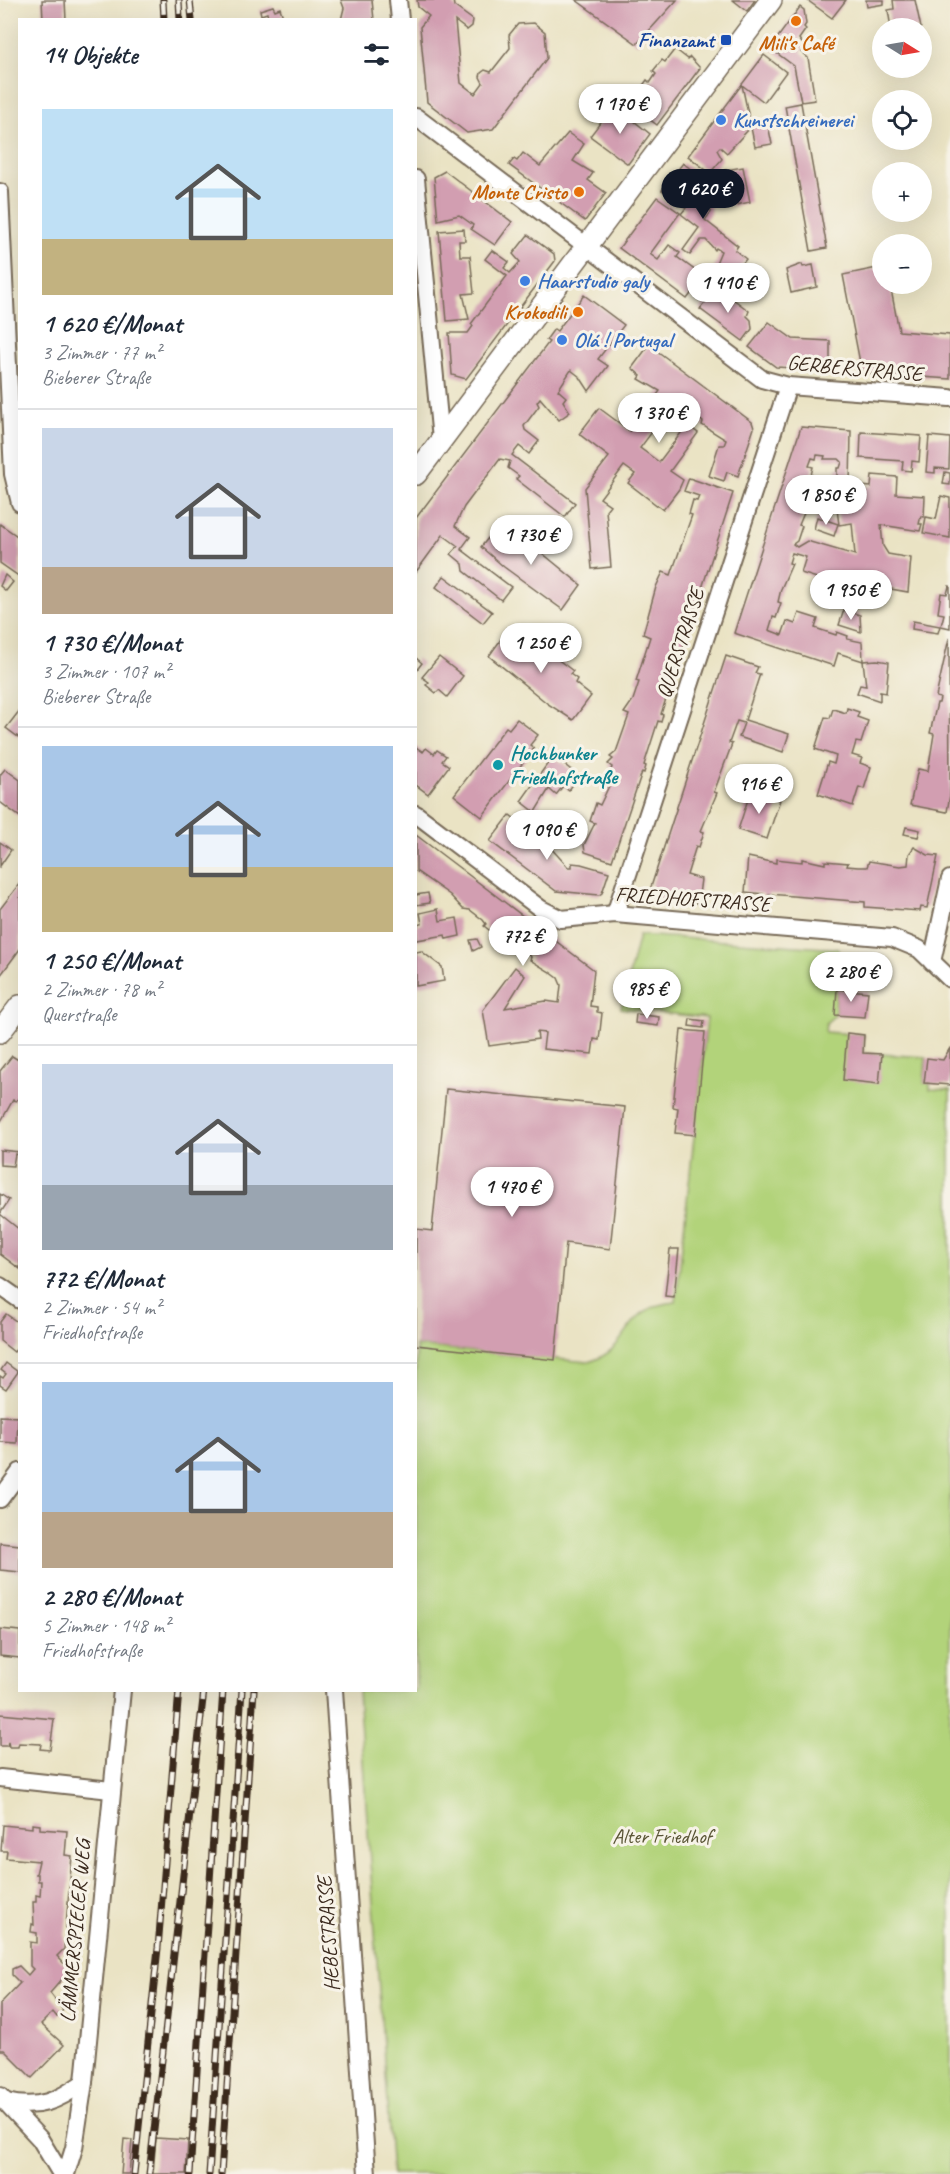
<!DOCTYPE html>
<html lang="de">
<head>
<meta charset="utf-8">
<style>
	:root { --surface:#fff; --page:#f6f6f7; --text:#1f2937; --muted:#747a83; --line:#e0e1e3; --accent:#111827 }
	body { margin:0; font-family:Caveat,sans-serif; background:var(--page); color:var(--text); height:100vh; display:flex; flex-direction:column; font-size:22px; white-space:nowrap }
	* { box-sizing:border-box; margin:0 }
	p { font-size:20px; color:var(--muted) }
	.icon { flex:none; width:33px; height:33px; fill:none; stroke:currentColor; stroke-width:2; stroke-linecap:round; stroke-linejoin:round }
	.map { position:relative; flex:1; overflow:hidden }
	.side { position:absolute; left:18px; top:18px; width:399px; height:1674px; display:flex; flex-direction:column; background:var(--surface); border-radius:0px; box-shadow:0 6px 24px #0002 }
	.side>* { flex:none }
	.needle { width:39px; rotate:101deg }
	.fabs { position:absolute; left:872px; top:18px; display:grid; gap:12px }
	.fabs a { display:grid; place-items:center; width:60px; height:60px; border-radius:50%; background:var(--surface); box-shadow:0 6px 24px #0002; font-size:30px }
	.price { position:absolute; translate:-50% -51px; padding:0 14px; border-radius:21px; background:#fff; color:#222; font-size:20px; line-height:39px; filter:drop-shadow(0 2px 3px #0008) }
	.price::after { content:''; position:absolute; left:50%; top:36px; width:18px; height:14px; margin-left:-9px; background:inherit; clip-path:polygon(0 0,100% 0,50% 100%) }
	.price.active { background:var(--accent); color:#fff }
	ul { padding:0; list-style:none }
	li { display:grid; align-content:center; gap:12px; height:318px; padding:0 24px }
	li+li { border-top:2px solid var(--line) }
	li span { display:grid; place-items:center; height:186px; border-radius:0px; color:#555 }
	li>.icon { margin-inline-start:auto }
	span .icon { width:108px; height:108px; fill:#fffc; stroke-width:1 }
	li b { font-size:26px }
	h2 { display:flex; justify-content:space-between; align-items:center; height:72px; padding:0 24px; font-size:26px }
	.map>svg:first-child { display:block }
	.green { fill:#b2d37a; stroke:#767e4c; stroke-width:1.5 }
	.building { fill:#d29eb1; fill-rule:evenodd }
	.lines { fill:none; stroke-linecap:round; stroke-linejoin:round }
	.minor-casing { stroke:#786b58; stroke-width:20 }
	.tertiary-casing { stroke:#786b58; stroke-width:24 }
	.minor { stroke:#fff; stroke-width:16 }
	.tertiary { stroke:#fff; stroke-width:21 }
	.rail-casing { stroke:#3b2a1e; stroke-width:7 }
	.rail { stroke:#f7f3e8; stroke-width:4.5; stroke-dasharray:14; stroke-linecap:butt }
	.food-dot { fill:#e8710a; stroke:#f7f3e8; stroke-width:2 }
	.transit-dot { fill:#1a4fb4; stroke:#f7f3e8; stroke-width:2 }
	.shop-dot { fill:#3f7fe0; stroke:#f7f3e8; stroke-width:2 }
	.culture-dot { fill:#0f9aa8; stroke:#f7f3e8; stroke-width:2 }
	.labels { text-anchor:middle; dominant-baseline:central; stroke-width:6; stroke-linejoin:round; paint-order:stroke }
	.transit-label { font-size:21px; font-weight:bold; fill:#164399; stroke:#f7f3e8; text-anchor:end }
	.food-label { font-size:21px; font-weight:bold; fill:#c56008; stroke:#f7f3e8; text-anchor:end }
	.shop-label { font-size:21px; font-weight:bold; fill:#366cbe; stroke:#f7f3e8; text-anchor:start }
	.street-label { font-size:21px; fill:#3b2a1e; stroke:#f7f3e8 }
	.culture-label { font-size:21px; font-weight:bold; fill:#0d838f; stroke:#f7f3e8; text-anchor:start }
	.park-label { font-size:21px; fill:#595435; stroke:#f7f3e8 }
</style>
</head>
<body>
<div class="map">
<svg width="950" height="2174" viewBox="0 0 950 2174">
	<rect width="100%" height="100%" fill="#f7f3e8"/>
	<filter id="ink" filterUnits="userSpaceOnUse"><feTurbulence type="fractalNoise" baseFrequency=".0167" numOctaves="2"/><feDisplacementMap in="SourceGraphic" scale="12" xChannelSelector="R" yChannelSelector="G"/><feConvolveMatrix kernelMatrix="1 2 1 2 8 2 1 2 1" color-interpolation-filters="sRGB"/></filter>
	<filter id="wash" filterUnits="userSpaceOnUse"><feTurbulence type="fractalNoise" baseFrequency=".008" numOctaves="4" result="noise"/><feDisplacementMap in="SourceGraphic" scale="24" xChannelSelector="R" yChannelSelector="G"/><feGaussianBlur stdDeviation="1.35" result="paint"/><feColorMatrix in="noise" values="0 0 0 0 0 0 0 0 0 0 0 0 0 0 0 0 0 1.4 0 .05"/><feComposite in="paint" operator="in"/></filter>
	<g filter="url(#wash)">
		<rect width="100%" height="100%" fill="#eae3c4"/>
		<path class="green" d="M639 935 839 949 835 1015 826 1023 825 1032 864 1035 863 1053 926 1057 924 1083H930V1089L950 1090V2174H392L358 1691 416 1690V1346L588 1362C634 1350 620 1306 676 1302L707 1018 621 1008Z"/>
		<g id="blocks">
			<g class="building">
				<polygon points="42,0 65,0 66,20 43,20"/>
				<polygon points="341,0 372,0 374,20 341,20 344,8"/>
				<polygon points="417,0 453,0 454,6 473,20 472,26 467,30 455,21 461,83 475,94 483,83 480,77 481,73 485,70 491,72 510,48 509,35 518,24 534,23 545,32 547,58 493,129 467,133 427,102 420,27 429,16 418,7"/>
				<polygon points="576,0 677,0 637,44"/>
				<polygon points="733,0 755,0 747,11"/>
				<polygon points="807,0 846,0 832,18"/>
				<polygon points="866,0 884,0 884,4 867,7"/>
				<polygon points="893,0 915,0 921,28 891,28 888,10 894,9"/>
				<polygon points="273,6 275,10 280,8 284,20 269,20 267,13 261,15 260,10"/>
				<polygon points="800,7 804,10 806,24 804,27 806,29 799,39 805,47 801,52 808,58 815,100 801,102 794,66 770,48"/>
				<polygon points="675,49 688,59 690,57 700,68 657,125 632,106 641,94 638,92 647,80 650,83 656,74 653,71 662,60 665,62"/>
				<polygon points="764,55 786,72 764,102 742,85 750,123 767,120 772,144 755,147 750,123 748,130 727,153 720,147 717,150 722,159 710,173 688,156"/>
				<polygon points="801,103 827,248 811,251 785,106"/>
				<polygon points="614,105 650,134 628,164 590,136"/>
				<polygon points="568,133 584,144 573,161 593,173 588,180 606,193 585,221 509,165 514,159 517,161 523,153 540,166"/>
				<polygon points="683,163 706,181 711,212 705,220 738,246 735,250 746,259 728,282 717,273 714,278 711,275 721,251 716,248 715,250 706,240 701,240 690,255 683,250 699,228 681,214 686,208 662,190"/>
				<polygon points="743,167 750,202 732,206 725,170"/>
				<polygon points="445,171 512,222 495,245 471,229 473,225 459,215 438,220 434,177"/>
				<polygon points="657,197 680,213 650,254 658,260 669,245 680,253 677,257 704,277 687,299 619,248"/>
				<polygon points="464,229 465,241 459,241 460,256 470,256 474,293 463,294 469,319 447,321 439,231"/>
				<polygon points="528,235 554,254 555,261 466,379 452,375 449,333 468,333 473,326 471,324 507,276 485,259 492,250 509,262 504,268 510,273 520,262 513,254"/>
				<polygon points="802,264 803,267 813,265 817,287 791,293 786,270"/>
				<polygon points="882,267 882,284 890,284 899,331 950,335 950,379 922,377 923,373 908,372 908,376 862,373 843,275"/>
				<polygon points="717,287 749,311 747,316 751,320 752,329 743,341 700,309"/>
				<polygon points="584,295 624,325 598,359 608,366 589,391 580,377 571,370 558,390 566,397 563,401 570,412 559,420 540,398 537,402 539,406 524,426 525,430 539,441 529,454 519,446 512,455 575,503 565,517 516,479 519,476 508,468 510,461 500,459 464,507 455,526 470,537 461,549 511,587 501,600 464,571 463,564 451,554 458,546 443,535 416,572 416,518 549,342 546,340 554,329 557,331"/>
				<polygon points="769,322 793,339 830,341 830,370 776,367 749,347"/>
				<polygon points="649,345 752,422 754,428 738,476 727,472 724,481 709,476 719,445 724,445 726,440 702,425 703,422 694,415 689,422 664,403 657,411 660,414 654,421 658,424 640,448 659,462 687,425 698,433 670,471 683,480 679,489 663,510 628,483 635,474 624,466 600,498 610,505 606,510 611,567 592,569 585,488 609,457 579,434 599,408 630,431 660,391 639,379 641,376 632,368"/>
				<path d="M801 427 851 431 850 485 871 487 872 475 897 477 896 494 925 496 924 517 921 516 919 524H922L920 531 881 525 883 546 888 554 911 558 908 592 857 583 858 591 801 573 806 557 792 553 789 563 792 564 781 589 778 602 781 603 776 618 773 617 769 630 782 635 787 621 795 624 799 613 818 619 815 628 836 635 837 632 848 636 847 639 862 642 863 661 838 653 834 666 734 633ZM817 455 825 456 824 459H839L842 462 840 468H837V500H850L851 508 837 509 839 525 852 523 855 555 807 541 797 547 793 544 797 541 802 526 799 525 811 496 807 493 811 490 808 487 813 467 809 466 812 458 816 459Z"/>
				<polygon points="861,432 921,436 919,462 912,461 911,471 902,470 903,461 860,458"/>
				<polygon points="929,436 950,438 949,469 935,468 935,473 926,472"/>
				<polygon points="945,472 950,473 950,485 943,484"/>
				<polygon points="689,478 733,493 661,714 663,715 661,722 658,721 644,765 646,766 644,773 642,772 612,861 585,852 584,845 595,823 590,821 596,803 600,805 609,786 606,785 612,767 608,764 613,759 610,757 616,752 629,715 624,713 633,700 639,682 636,681 650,637 643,634 656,587 663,572 671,575 692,515 689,514 693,500 697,501 699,496 684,491"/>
				<polygon points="941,496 950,498 950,538 923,533 926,517 936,519"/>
				<polygon points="817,517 838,524 834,536 814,529"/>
				<polygon points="500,523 525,539 581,585 563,610 504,567 481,547"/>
				<polygon points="0,524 20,538 20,577 0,563"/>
				<polygon points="5,575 13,582 6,591 0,586"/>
				<polygon points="444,576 492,612 483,623 436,587"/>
				<polygon points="949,586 950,586 950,628 941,626 944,614 938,613 941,593 947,594"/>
				<polygon points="844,610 860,615 861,632 839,625"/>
				<polygon points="913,621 940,626 938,633 912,629"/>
				<polygon points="507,631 524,644 527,641 534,646 536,643 548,652 573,671 570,674 577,679 575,683 591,696 573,720 548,704 489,656"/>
				<polygon points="949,638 950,795 947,812 910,805 918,769 928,771 934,734 930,733 937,703 939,703 940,698 936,697"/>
				<polygon points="726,656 758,667 755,673 760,674 745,720 789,734 783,752 739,737 744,723 737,721 729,743 732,744 714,792 717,793 701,831 704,832 699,847 696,846 687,875 701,879 698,903 655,900 650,890"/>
				<polygon points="439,657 463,676 447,697 439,690 436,693 426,685 429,682 422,677"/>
				<polygon points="416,658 422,663 416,671"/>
				<polygon points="877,660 889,662 886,693 880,692 880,701 857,693 860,685 866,686 863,661"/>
				<polygon points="847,708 859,712 857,717 868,721 861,743 856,742 852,755 862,758 860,763 871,767 864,789 859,787 853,806 818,794 828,762 834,764 836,756 815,749 825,717 830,718 833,709 846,713"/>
				<polygon points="20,710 20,735 18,737 6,728"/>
				<polygon points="517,719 538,735 530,745 534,748 482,817 454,795 506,727 509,729"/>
				<polygon points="416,747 423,752 426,748 434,754 437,750 446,756 442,761 449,766 428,794 416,785"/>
				<polygon points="553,756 579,776 569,790 563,786 556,795 549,789 535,812 521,801"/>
				<polygon points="5,769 20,780 20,817 0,802 0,775"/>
				<polygon points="751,790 780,800 767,839 738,830"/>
				<polygon points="510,815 549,846 568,867 572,867 572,863 581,864 609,872 602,893 599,895 556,891 490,841"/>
				<polygon points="906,827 920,830 918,837 904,834"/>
				<polygon points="416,835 594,970 590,1006 597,1007 597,1012 602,1013 599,1040 594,1039 592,1054 543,1049 545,1033 537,1032 538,1039 489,1046 483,1010 515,967 525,976 505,1008 546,1001 559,1003 561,985 558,978 550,972 530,960 531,957 516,946 514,948 504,941 506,939 495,931 493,933 484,926 486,924 483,920 470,910 463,909 450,895 416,871"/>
				<polygon points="0,842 11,850 0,866"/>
				<polygon points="914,847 928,855 938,856 927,908 921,907 920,911 865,907 865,902 769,894 769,897 763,897 763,894 745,892 748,857 776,863 776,859 802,862 802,859 825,864 825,861 848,863 847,866 858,867 867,867 869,861 900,866 908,865 909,854"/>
				<polygon points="20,883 20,949 0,976 0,909"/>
				<polygon points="428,893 430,903 416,905 416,895"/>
				<polygon points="438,909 440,921 457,918 460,936 446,939 445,935 417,940 416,925 422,924 420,913"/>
				<polygon points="477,939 481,947 473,951 470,940"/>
				<polygon points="421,951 442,967 444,981 416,986 416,952"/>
				<polygon points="837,989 868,992 865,1017 835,1015"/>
				<polygon points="636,1014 659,1017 658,1026 635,1023"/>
				<polygon points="690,1019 704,1021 703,1028 689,1026"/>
				<polygon points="681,1030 705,1032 695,1135 675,1133 678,1108 673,1107"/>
				<polygon points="847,1033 864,1035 863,1053 882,1054 879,1084 843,1080"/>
				<polygon points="950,1048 950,1085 924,1083 927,1058 943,1060"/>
				<polygon points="12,1056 20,1061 20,1097 16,1101 13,1100 0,1123 0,1071"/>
				<polygon points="446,1089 625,1107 610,1249 566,1243 555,1360 416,1345 416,1229 432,1231"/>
				<polygon points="0,1150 20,1152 20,1155 15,1154 13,1166 0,1165"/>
				<polygon points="0,1194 9,1200 0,1214"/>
				<polygon points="0,1214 20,1230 20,1269 0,1254"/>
				<polygon points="670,1249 679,1249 674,1297 665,1296"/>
				<polygon points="6,1314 20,1324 20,1345 14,1352 0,1341 0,1322"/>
				<polygon points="6,1363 18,1372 6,1389 0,1385 0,1376 3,1378 6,1374 1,1370"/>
				<polygon points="0,1416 18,1417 17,1443 0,1442"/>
				<polygon points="0,1543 20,1545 20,1572 0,1570"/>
				<polygon points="0,1629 20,1631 20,1658 0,1656"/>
				<polygon points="0,1714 54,1719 50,1750 40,1749 41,1744 19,1743 18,1747 9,1747 8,1742 7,1746 0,1746"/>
				<polygon points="32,1824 40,1825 40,1829 67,1831 65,1855 72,1856 64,1949 57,1956 70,1970 50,1993 63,2010 57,2017 53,2012 41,2024 64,2045 32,2078 4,2050 0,2050 0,2004 20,1983 12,1975 12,1969 19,1966 28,1975 33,1969 30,1966 30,1942 37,1943 37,1933 31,1932 32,1924 34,1925 33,1902 36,1902 36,1895 40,1896 41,1881 38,1881 38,1874 36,1874 39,1861 6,1858 7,1851 1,1851 3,1825 32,1828"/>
				<polygon points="156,2138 188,2140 186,2174 153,2174"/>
				<polygon points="124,2139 132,2140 129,2174 121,2174"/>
			</g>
		</g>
	</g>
	<g filter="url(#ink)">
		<use href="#blocks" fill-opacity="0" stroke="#786b58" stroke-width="1.5"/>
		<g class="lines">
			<g class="minor-casing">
				<g id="minor">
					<polyline points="398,0 400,20"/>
					<polyline points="416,117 762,379 788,386 950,398"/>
					<polyline points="416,179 441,440"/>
					<polyline points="0,192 13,474 20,503"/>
					<polyline points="416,814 541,909 561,919 615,914 892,938 919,949 950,979"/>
					<polyline points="615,914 788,386"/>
					<polyline points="932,962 950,879"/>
					<polyline points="0,1286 20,1300"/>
					<polyline points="0,1499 20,1472"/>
					<polyline points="334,1690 367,2174"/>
					<polyline points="0,1778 111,1790"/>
					<polyline points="0,2096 40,2139 61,2174"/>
					<path d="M6 2102C38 2110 58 2101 84 2082"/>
					<polyline points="66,2174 74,2148 84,2082 122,1690"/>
				</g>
			</g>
			<g class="tertiary-casing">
				<g id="tertiary">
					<polyline points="416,474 771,0"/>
					<polyline points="0,1032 20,1006"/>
				</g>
			</g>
			<use href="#minor" class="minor"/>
			<use href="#tertiary" class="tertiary"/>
			<g class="rail-casing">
				<g id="rail">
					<polyline points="163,0 164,20"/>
					<polyline points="179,0 180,20"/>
					<polyline points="190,0 192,20"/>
					<polyline points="134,2174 158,1948 179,1690"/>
					<polyline points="149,2174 204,1690"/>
					<polyline points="190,2174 223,1690"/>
					<polyline points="209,2174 242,1690"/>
					<polyline points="221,2174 254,1690"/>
				</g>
			</g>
			<use href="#rail" class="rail"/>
		</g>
	</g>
	<g class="food-dot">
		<circle cx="796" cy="21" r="6"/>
		<circle cx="579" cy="192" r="6"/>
		<circle cx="578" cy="312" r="6"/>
	</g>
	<rect class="transit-dot" x="720" y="34" width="12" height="12" rx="3"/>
	<g class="shop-dot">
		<circle cx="721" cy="120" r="6"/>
		<circle cx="525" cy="281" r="6"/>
		<circle cx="562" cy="340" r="6"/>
	</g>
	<circle class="culture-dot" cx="498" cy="765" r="6"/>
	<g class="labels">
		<g class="transit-label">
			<text x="714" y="40">Finanzamt</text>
		</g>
		<g class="food-label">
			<text x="796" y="43" text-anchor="middle">Mili's Café</text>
			<text x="567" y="192">Monte Cristo</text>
			<text x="566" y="312">Krokodili</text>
		</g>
		<g class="shop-label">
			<text x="733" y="120">Kunstschreinerei</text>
			<text x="537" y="281">Haarstudio galy</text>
			<text x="574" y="340">Olá ! Portugal</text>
		</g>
		<g class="street-label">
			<text transform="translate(855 368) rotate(5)">GERBERSTRASSE</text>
			<text transform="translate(680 643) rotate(-72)">QUERSTRASSE</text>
			<text transform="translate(693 899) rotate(4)">FRIEDHOFSTRASSE</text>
			<text transform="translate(75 1931) rotate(-85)">LÄMMERSPIELER WEG</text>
			<text transform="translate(328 1934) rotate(-94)">HEBESTRASSE</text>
		</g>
		<g class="culture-label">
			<text x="510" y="753">Hochbunker<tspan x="510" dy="24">Friedhofstraße</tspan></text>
		</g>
		<g class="park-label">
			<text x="662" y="1836">Alter Friedhof</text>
		</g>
	</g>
</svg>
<div class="fabs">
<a><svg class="needle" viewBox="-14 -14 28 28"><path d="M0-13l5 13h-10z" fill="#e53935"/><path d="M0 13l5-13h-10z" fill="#747a83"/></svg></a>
<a><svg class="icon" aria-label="locate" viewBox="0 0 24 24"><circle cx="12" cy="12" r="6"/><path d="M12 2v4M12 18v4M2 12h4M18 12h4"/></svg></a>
<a>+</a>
<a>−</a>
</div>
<b class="price" style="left:620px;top:135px">1 170 €</b>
<b class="price active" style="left:703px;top:220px">1 620 €</b>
<b class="price" style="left:728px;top:314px">1 410 €</b>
<b class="price" style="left:659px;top:444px">1 370 €</b>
<b class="price" style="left:826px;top:526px">1 850 €</b>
<b class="price" style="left:531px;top:566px">1 730 €</b>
<b class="price" style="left:851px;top:621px">1 950 €</b>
<b class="price" style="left:541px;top:674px">1 250 €</b>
<b class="price" style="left:759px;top:815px">916 €</b>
<b class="price" style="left:547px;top:861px">1 090 €</b>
<b class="price" style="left:523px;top:967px">772 €</b>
<b class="price" style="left:851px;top:1003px">2 280 €</b>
<b class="price" style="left:647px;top:1020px">985 €</b>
<b class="price" style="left:512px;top:1218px">1 470 €</b>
<section class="side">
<h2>14 Objekte<svg class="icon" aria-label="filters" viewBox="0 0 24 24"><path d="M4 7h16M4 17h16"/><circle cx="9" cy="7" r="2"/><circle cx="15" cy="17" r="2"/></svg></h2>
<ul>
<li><span style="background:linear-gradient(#bfe0f5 70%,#c2b280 0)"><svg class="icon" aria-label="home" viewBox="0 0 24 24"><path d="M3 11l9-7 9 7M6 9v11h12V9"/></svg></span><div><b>1 620 €/Monat</b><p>3 Zimmer · 77 m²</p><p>Bieberer Straße</p></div></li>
<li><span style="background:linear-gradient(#c9d6e8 75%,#b9a48a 0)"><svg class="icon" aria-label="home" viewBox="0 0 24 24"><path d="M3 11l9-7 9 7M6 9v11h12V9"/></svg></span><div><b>1 730 €/Monat</b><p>3 Zimmer · 107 m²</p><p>Bieberer Straße</p></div></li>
<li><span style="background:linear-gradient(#a9c7e8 65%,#c2b280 0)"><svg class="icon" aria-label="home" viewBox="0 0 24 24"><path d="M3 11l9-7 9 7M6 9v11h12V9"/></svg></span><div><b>1 250 €/Monat</b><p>2 Zimmer · 78 m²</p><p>Querstraße</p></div></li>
<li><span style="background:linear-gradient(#c9d6e8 65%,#9aa5b1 0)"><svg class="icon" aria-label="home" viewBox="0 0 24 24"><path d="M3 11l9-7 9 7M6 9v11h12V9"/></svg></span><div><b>772 €/Monat</b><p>2 Zimmer · 54 m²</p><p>Friedhofstraße</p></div></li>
<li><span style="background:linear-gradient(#a9c7e8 70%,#b9a48a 0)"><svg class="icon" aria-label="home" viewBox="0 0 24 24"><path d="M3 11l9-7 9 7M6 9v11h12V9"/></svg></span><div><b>2 280 €/Monat</b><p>5 Zimmer · 148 m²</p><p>Friedhofstraße</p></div></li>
</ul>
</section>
</div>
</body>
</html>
